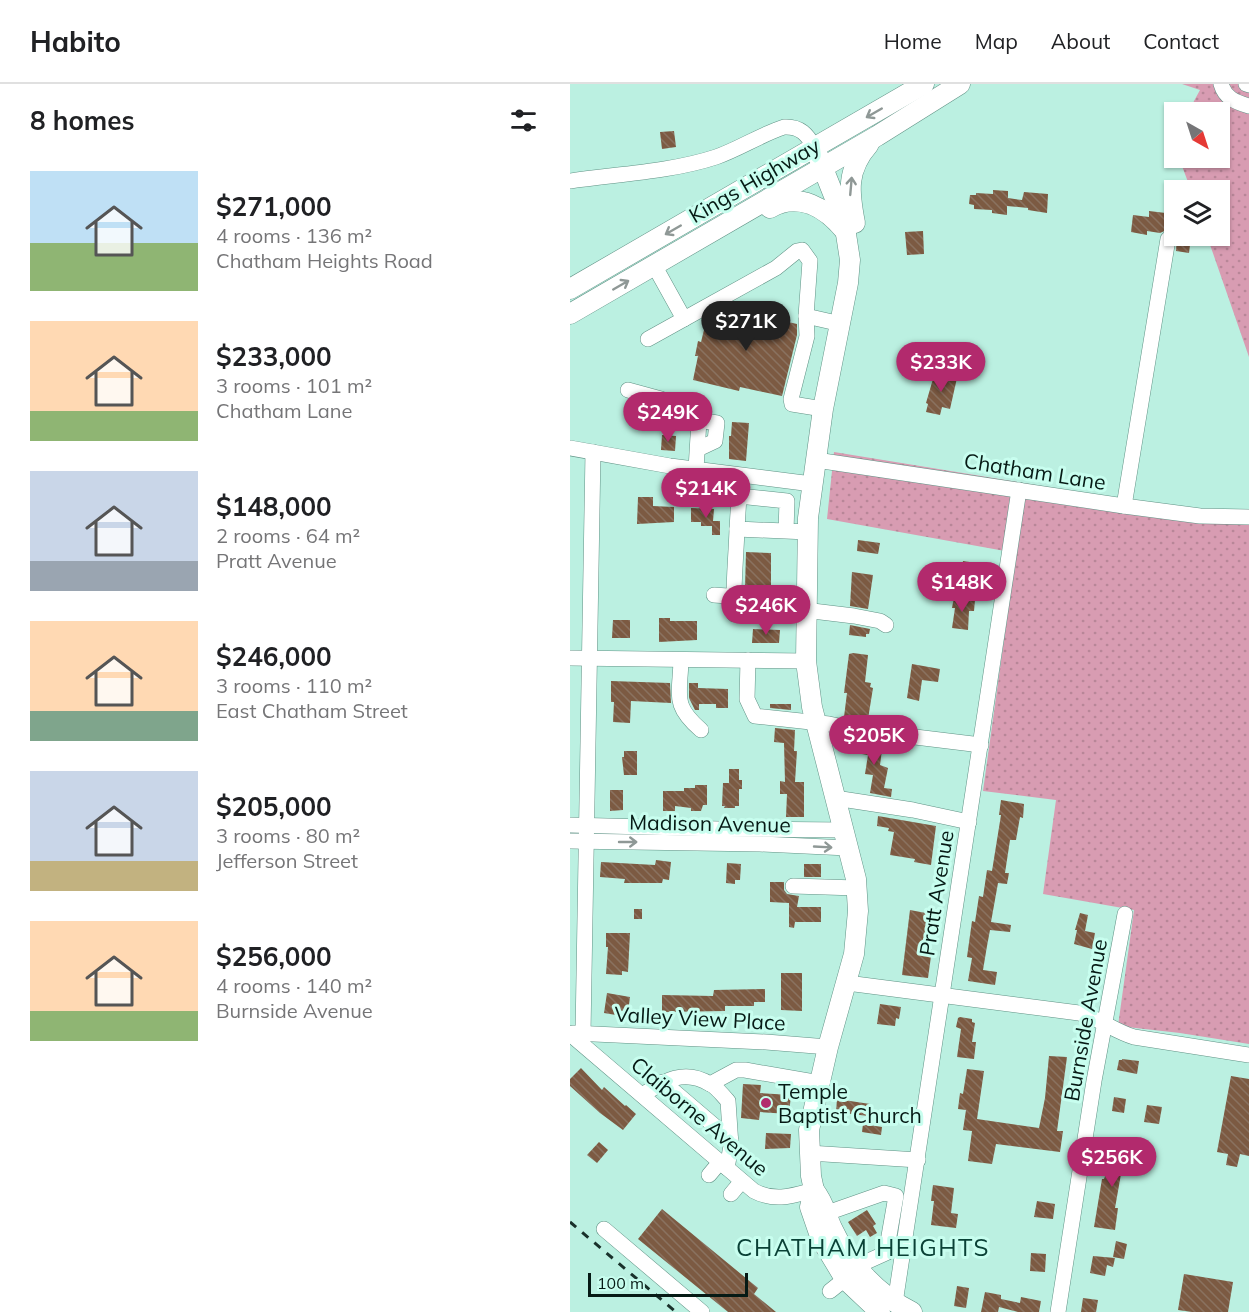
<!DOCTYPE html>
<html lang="en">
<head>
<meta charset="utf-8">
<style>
	:root { --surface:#fff; --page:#f2f2f2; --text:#202124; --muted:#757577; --line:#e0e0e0; --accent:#b22a6d }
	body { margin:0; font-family:Mulish,sans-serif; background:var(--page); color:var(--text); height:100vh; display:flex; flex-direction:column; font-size:22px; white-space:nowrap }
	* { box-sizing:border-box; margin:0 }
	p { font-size:20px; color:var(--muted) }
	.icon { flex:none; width:33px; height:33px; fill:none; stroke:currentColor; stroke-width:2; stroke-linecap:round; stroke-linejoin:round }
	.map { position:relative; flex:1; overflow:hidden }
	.details { display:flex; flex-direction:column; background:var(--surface); width:570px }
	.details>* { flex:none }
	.needle { width:39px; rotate:141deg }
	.tools { position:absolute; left:594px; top:18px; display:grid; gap:12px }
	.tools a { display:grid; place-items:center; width:66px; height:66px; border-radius:0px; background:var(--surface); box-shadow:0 2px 4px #0004; font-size:30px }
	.scale { position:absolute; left:18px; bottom:15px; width:160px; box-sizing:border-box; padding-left:6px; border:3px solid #061a15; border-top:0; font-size:16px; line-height:21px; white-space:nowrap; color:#061a15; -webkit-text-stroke:4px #c8feef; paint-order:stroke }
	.price { position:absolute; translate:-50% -51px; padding:0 14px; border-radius:21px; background:var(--accent); color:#fff; font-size:20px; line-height:39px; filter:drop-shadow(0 2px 3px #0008) }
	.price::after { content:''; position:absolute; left:50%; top:36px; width:18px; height:14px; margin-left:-9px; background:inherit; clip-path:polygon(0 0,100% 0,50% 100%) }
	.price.current { background:#222; color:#fff }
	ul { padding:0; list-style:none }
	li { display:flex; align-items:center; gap:18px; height:150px; padding:0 30px }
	li span { display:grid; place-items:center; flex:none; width:168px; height:120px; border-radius:0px; color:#555 }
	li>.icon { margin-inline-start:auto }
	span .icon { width:72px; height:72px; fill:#fffc; stroke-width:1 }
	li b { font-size:26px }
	h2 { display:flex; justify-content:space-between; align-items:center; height:72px; padding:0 30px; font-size:26px }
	header { display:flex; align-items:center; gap:36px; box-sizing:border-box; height:84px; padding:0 30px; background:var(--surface); border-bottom:2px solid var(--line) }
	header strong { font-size:28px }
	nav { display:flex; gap:33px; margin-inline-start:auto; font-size:21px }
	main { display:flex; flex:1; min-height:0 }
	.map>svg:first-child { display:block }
	.park { fill:url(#park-dots) }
	.building { fill:url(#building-back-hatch) }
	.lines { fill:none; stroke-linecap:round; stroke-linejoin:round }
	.minor-casing { stroke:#609285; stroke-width:16 }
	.major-casing { stroke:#609285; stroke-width:21 }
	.minor { stroke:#fff; stroke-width:15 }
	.major { stroke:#fff; stroke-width:20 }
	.rail { stroke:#19312b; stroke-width:3; stroke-dasharray:8 8; stroke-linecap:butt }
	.oneway { stroke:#8f9896 }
	.poi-dot { fill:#b22a6d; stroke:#c8feef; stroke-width:2 }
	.labels { text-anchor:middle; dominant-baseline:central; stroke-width:6; stroke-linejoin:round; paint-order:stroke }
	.street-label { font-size:21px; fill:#061a15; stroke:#c8feef }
	.poi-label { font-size:21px; fill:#061a15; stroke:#c8feef; text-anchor:start }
	.quarter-label { font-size:24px; letter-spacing:1.5px; fill:#0a4136; stroke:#c8feef }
</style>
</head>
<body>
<header>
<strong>Habito</strong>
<nav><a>Home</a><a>Map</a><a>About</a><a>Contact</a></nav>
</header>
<main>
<section class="details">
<h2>8 homes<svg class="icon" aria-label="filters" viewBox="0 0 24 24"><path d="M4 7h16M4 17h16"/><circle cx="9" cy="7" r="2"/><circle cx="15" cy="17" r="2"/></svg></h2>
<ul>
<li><span style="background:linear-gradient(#bfe0f5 60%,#8fb573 0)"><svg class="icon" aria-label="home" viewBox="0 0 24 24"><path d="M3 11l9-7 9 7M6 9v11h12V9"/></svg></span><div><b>$271,000</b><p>4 rooms · 136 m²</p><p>Chatham Heights Road</p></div></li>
<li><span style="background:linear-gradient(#ffd9b3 75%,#8fb573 0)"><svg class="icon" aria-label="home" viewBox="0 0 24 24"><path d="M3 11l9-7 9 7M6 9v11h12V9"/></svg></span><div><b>$233,000</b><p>3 rooms · 101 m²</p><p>Chatham Lane</p></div></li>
<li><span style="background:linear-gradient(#c9d6e8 75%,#9aa5b1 0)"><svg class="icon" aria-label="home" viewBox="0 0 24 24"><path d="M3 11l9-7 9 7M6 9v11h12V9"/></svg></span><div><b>$148,000</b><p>2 rooms · 64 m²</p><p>Pratt Avenue</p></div></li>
<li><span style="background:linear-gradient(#ffd9b3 75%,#7fa58c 0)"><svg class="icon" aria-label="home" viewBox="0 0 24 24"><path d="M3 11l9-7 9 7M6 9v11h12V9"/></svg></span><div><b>$246,000</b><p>3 rooms · 110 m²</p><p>East Chatham Street</p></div></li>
<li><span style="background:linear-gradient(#c9d6e8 75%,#c2b280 0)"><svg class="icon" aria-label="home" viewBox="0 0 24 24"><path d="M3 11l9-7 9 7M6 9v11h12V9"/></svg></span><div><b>$205,000</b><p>3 rooms · 80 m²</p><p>Jefferson Street</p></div></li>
<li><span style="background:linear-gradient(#ffd9b3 75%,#8fb573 0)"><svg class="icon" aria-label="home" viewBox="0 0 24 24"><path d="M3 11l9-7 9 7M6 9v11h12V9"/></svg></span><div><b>$256,000</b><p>4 rooms · 140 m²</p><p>Burnside Avenue</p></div></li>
</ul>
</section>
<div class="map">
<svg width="679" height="1228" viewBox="0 0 679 1228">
	<defs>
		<pattern id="park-dots" width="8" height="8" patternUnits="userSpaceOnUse" patternTransform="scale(1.5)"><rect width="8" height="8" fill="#d89cb2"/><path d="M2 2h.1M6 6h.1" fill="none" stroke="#b88698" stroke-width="1.8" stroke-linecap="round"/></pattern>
		<pattern id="building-back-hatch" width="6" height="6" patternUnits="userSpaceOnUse" patternTransform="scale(1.5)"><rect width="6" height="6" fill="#7c5a42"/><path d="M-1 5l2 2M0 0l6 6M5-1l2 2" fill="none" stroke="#8a7260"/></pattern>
	</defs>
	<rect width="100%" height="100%" fill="#bbf0e1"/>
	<g class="park">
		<polygon points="612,0 679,0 679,273 637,152 650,152 650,106 621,106 609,74 650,74 650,28 618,28 630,6"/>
		<polygon points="264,368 608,424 679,427 679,960 610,949 548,942 564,826 473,810 486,716 413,707 446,469 257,435"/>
	</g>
	<g class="building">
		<polygon points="104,47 106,63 92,65 90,48"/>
		<polygon points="423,106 438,107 438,114 452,116 454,108 478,110 477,129 458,126 458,124 437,122 437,131 422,129 422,126 404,125 404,121 399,120 400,111 406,111 406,109 423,110"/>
		<polygon points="579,127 604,130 604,148 599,145 590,149 577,147 577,151 561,148 563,131 579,133"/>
		<polygon points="353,147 354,170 337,171 335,148"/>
		<polygon points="607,152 621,153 619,169 606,167"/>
		<polygon points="178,220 191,223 190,226 196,228 200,234 227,240 227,251 212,312 170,303 169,307 123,296 128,272 125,272 128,257 131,258 136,238 147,232 148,234 164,237 166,227 176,230"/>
		<polygon points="365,288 387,294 380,325 372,323 370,331 356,328 358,320 356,319"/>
		<polygon points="162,338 179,339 176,377 159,375 159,352 161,352"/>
		<polygon points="92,351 106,352 105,367 91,366"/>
		<polygon points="68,413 83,413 83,422 104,423 104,438 67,440"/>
		<polygon points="121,424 144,425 143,437 150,437 150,451 142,451 142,442 131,442 131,438 121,438"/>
		<polygon points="288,456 310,459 308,470 287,467"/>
		<polygon points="176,468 201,469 201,504 175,504"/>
		<polygon points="393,477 406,479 405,483 407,484 404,492 391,490"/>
		<polygon points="282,488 303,491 298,525 280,522"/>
		<polygon points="384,513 405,516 404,527 399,527 398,546 382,544 385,524 382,524"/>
		<polygon points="89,534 100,534 100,537 127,537 127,556 89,558"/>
		<polygon points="43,536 60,536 60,554 42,554"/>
		<polygon points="280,541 300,545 299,550 296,550 296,553 279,551"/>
		<polygon points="183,545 210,546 209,559 182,559"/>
		<polygon points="283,569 298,571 295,598 301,599 300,603 303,604 298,635 274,633 277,609 274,609 279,570"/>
		<polygon points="342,580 370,585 368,598 352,596 349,617 337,614"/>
		<polygon points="41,597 100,599 101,619 61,617 60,639 43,638 44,618 41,618"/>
		<polygon points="119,599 128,599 128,604 158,605 158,624 146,624 146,620 129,620 129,626 125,626 119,614"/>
		<polygon points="200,620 221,620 221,626 200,624"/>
		<polygon points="205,644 225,646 224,667 227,667 225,698 234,698 234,733 216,733 217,710 210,710 210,697 215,698 214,659 204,658"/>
		<polygon points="287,655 313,659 310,681 318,684 314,704 322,705 321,713 300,709 303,691 295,690 298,671 285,669"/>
		<polygon points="54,667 67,667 67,691 54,691 52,673 54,673"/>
		<polygon points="159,685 169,685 169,696 172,696 172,705 169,705 169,722 165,722 165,724 154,724 155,722 152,722 153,699 159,699"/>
		<polygon points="125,701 137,701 137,721 133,721 131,727 121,727 121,724 105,722 105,727 93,727 93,707 114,707 114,704 125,704"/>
		<polygon points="40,706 53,706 53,726 40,727"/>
		<polygon points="431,716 454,720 453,734 450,733 446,756 440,756 435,789 439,789 437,800 428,799 421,838 441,841 440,848 420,846 417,862 413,886 427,888 425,901 398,897 402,874 397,873 402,837 405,838 409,812 413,813 417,786 422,787 431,731 429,731"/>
		<polygon points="308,732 366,742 361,781 344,778 345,775 320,771 324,748 318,747 319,744 307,742"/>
		<polygon points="86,776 101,778 99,796 93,795 92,799 54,799 55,795 30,793 31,778 85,781"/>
		<polygon points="157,779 171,780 170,796 165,796 165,800 156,799"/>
		<rect x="234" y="780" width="17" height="13"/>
		<polygon points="200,798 214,798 214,806 217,810 229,812 227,823 251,823 251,838 225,838 224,844 219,843 219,819 200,818"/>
		<rect x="64" y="825" width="8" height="10"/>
		<polygon points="340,826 361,830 355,864 362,865 358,894 332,891"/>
		<polygon points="510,829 518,831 515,847 525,849 522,865 504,860 507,846 505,846"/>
		<polygon points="36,849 60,849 58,888 52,887 52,891 36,890 38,863 36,863"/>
		<polygon points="211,889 232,889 232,927 211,926"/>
		<polygon points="195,905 195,918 184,918 184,922 155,922 155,927 92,928 92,911 143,912 144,906"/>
		<polygon points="37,909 60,913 58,928 47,926 46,931 34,929"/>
		<polygon points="310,920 331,923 329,935 326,934 325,942 307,940"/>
		<polygon points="390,933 402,935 402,938 405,939 402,958 406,958 404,975 387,973 391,945 386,943 388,934"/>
		<polygon points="479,972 497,973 487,1047 493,1047 490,1068 426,1060 422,1080 398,1077 402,1047 393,1046 396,1026 388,1025 390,1009 393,1010 397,985 414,987 407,1035 469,1044 475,1014"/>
		<polygon points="552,975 569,977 567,990 547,986 549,976 552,976"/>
		<polygon points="11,984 32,1006 34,1003 55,1022 56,1021 66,1030 53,1046 30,1029 0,1002 0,995"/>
		<polygon points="661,992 679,995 679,1072 670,1070 667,1083 656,1081 658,1070 647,1068"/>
		<polygon points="173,1000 191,1001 190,1009 221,1011 219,1030 190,1028 189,1036 171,1034"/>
		<polygon points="544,1013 556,1015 554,1029 542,1027"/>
		<polygon points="267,1015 300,1020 298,1032 266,1028"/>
		<polygon points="577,1021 592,1023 589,1040 574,1038"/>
		<polygon points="293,1040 312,1043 311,1051 292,1048"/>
		<polygon points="196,1049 221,1050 220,1064 195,1065"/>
		<polygon points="29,1058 38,1066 27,1079 17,1071"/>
		<polygon points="541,1060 563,1064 561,1077 555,1076 551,1090 545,1124 548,1124 545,1146 524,1143 532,1095 534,1095 538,1084"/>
		<polygon points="363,1101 384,1104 381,1129 388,1130 386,1144 361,1141 364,1117 361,1117"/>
		<polygon points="467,1117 485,1120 483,1135 464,1133"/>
		<polygon points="92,1125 188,1204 184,1210 206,1228 158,1228 68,1155"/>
		<polygon points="297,1126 306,1140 303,1142 307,1149 300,1153 296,1146 287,1152 278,1138"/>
		<polygon points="546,1157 557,1160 554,1175 543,1173"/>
		<polygon points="461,1169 476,1170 475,1188 460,1187"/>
		<polygon points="523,1172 545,1174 543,1183 537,1181 535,1192 520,1189"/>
		<polygon points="614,1190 663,1198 658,1228 622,1228 608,1226"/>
		<polygon points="387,1202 399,1204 396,1224 384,1222"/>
		<polygon points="415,1208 431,1211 431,1215 450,1219 451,1213 471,1217 469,1228 448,1228 429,1223 428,1228 411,1228"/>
		<polygon points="513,1214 528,1216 526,1228 511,1228"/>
	</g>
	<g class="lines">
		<g class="minor-casing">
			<g id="minor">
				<path d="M651 0C655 14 665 18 679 22"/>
				<polyline points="676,0 679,1"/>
				<path d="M0 97C48 90 100 88 146 73 169 65 190 51 214 43 230 42 237 50 245 64"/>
				<polyline points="84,181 114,235 206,184 227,167 232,166 240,177 236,232 237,252 221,315 222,320 253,325"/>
				<polyline points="236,232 271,240"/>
				<polyline points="78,255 114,235"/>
				<polyline points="58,306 91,315 129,336 126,385"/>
				<polyline points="0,364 100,382 242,400"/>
				<polyline points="128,365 145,357 147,339 129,336"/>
				<polyline points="246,376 554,422 630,432 679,433"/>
				<polyline points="554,422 598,155"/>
				<path d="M167 445C166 474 163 501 164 530L190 531 201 522"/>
				<polyline points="216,447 217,417 169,412 167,445 238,448"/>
				<polyline points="144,511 171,513"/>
				<polyline points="183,513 193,514 201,522 284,532 310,537 316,541"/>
				<polyline points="0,574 236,577"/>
				<path d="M111 576C110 612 102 621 131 646"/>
				<polyline points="178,576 177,615 185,632 259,640 296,647 411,661"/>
				<polyline points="265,714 343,726 399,738"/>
				<polyline points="0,741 149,745 273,746"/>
				<polyline points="0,757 190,760 278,764"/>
				<polyline points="223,802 287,804"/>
				<path d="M277 899 509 929C529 934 544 947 564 953L679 971"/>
				<polyline points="3,949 196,958 258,963"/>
				<polyline points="13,949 23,368"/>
				<path d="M0 950 184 1107C205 1118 222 1112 244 1106"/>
				<polyline points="93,998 161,1056"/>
				<polyline points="140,1000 166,986 175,986 250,999"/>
				<path d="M72 1011C94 997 114 984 140 1000 147 1003 152 1011 158 1017L161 1062 157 1084"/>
				<polyline points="239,1069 348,1076"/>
				<polyline points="139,1091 150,1078"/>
				<polyline points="161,1110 171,1098"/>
				<polyline points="257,1129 314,1109 326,1112 316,1169 287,1182"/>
				<polyline points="34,1145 132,1228"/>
				<polyline points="260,1207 275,1195"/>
				<polyline points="325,1219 449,406"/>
				<polyline points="488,1228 524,997 555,830"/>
			</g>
		</g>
		<g class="major-casing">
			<g id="major">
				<polyline points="245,64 274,137 280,176 278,199 253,325 238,434 236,577 242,623 286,795 288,827 284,870 258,963 239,1046 241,1092 244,1106 240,1123 251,1155 275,1195 310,1228"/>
				<path d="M200 124C229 107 256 124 275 147"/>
				<path d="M285 139C279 108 276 86 299 60"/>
				<polyline points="0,205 354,0"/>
				<polyline points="0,230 307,52 390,0"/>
				<path d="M244 1106C255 1120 255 1129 262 1144 278 1179 308 1211 342 1228"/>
			</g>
		</g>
		<use href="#minor" class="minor"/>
		<use href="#major" class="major"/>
		<polyline class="rail" points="0,1138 106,1228"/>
	</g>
	<defs><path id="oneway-shaft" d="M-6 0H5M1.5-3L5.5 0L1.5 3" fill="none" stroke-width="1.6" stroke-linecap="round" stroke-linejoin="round" transform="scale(1.5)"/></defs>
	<g class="oneway">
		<use href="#oneway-shaft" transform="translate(304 29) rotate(150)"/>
		<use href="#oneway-shaft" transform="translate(281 102) rotate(-85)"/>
		<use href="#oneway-shaft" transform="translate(103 146) rotate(150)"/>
		<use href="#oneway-shaft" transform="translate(51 201) rotate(-30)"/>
		<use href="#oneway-shaft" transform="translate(58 758)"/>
		<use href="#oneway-shaft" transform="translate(253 763) rotate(3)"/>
	</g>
	<circle class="poi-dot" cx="196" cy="1019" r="6"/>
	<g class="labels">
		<g class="street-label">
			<text transform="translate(184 96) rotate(-30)">Kings Highway</text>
			<text transform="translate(465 387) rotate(9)">Chatham Lane</text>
			<text transform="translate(140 739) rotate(1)">Madison Avenue</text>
			<text transform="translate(366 809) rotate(-81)">Pratt Avenue</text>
			<text transform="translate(130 934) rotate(3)">Valley View Place</text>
			<text transform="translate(515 936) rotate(-80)">Burnside Avenue</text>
			<text transform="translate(130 1032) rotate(40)">Claiborne Avenue</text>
		</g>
		<g class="poi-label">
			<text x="208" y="1007">Temple<tspan x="208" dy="24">Baptist Church</tspan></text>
		</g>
		<g class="quarter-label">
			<text x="293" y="1163">CHATHAM HEIGHTS</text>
		</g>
	</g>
</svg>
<div class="tools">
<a><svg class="needle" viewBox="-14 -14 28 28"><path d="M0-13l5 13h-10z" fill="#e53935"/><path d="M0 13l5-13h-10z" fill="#757577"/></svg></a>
<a><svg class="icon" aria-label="layers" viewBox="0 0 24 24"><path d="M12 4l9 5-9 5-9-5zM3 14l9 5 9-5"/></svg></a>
</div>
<div class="scale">100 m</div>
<b class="price current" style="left:176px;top:268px">$271K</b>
<b class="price" style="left:371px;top:309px">$233K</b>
<b class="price" style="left:98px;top:359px">$249K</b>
<b class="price" style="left:136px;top:435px">$214K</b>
<b class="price" style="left:392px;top:529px">$148K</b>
<b class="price" style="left:196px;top:552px">$246K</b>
<b class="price" style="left:304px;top:682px">$205K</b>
<b class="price" style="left:542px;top:1104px">$256K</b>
</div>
</main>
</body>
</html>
